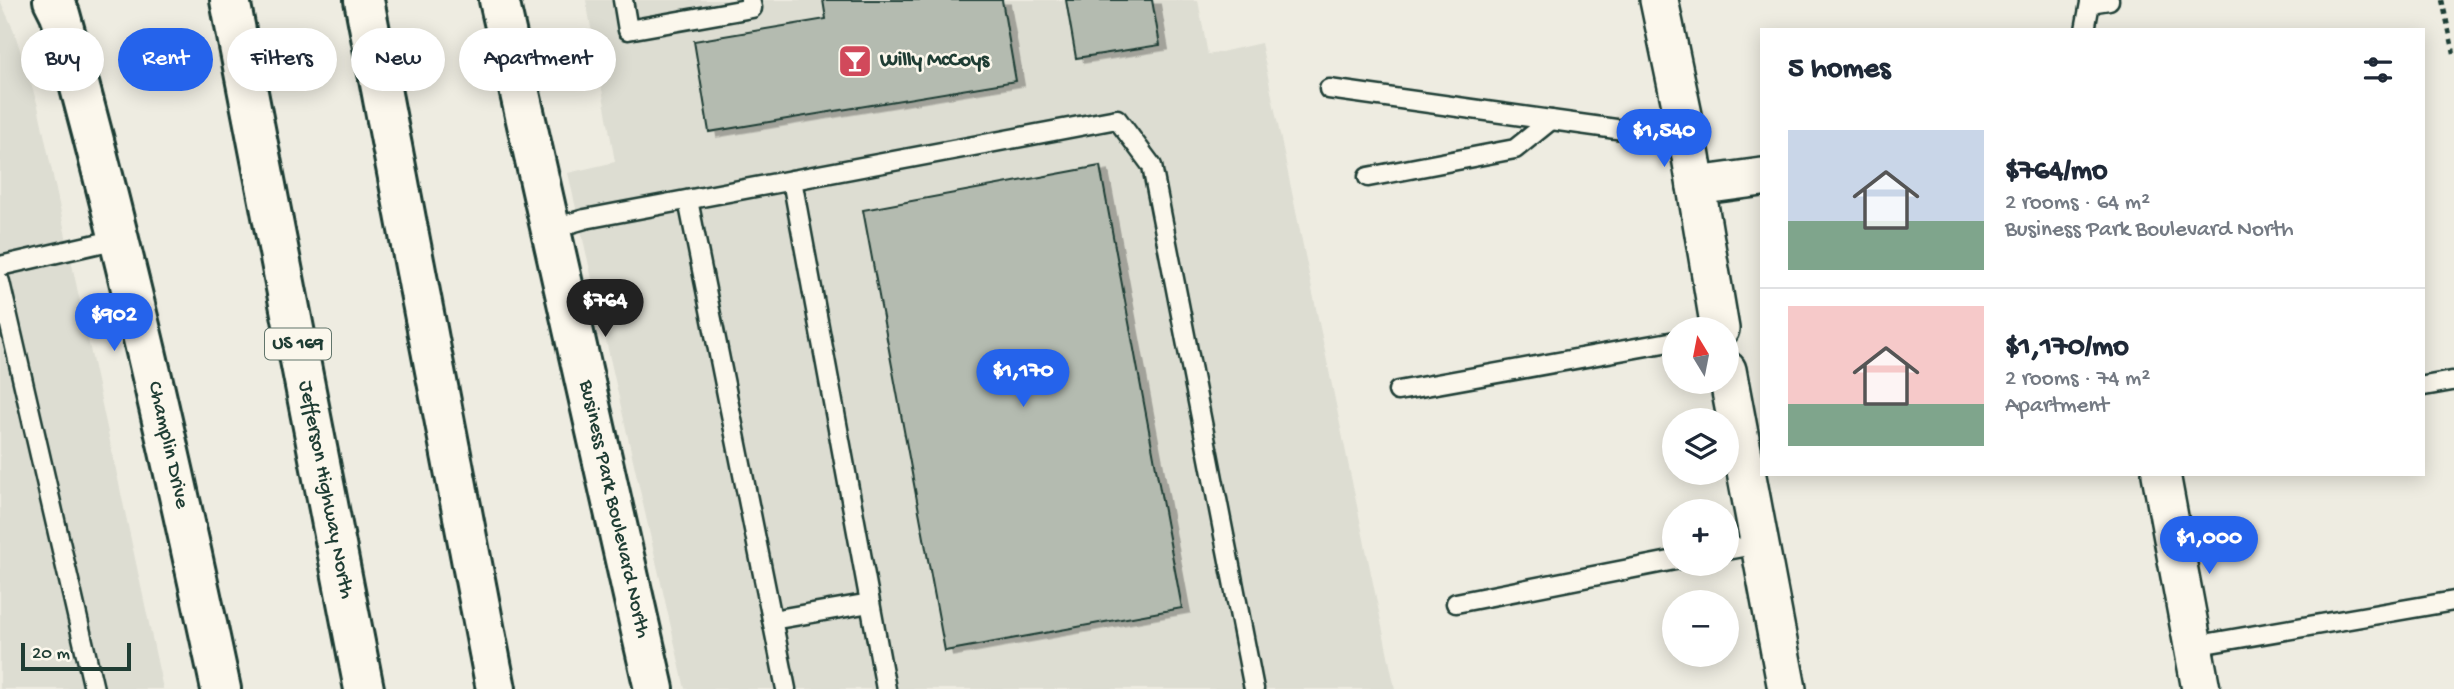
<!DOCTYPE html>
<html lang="en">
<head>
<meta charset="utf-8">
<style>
	:root { --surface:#fff; --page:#f6f6f7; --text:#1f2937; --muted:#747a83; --line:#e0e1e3; --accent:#2563eb }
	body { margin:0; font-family:"Gochi Hand",sans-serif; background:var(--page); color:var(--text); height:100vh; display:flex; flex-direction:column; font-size:26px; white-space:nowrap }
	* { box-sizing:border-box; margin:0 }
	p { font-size:23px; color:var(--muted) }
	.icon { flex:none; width:38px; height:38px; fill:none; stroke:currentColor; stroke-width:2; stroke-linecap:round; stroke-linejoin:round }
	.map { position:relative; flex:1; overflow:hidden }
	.details { position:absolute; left:1760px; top:28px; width:665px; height:448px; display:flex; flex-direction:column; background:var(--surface); border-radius:0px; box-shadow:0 4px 18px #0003 }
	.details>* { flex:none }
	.top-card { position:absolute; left:21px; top:28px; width:665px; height:63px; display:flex; gap:14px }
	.needle { width:46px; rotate:350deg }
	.fabs { position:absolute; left:1662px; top:317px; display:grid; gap:14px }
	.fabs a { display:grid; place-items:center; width:77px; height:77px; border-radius:50%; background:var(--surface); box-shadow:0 4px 18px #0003; font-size:35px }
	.scale { position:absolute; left:21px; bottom:18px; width:110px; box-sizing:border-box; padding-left:7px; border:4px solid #1f3d34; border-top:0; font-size:19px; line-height:24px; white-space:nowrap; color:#1f3d34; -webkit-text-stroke:5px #fbf7ec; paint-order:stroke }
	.price { position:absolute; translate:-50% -60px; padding:0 16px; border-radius:24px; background:var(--accent); color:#fff; font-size:23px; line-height:46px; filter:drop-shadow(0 2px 4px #0008) }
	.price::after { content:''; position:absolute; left:50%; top:42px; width:21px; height:16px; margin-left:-10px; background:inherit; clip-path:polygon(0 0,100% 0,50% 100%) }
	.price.selected { background:#222; color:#fff }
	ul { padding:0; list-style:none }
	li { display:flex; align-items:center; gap:21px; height:175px; padding:0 28px }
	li+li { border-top:2px solid var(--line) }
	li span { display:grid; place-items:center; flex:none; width:196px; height:140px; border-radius:0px; color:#555 }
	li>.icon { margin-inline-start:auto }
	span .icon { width:84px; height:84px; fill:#fffc; stroke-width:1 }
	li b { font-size:30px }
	h2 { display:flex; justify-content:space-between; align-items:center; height:84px; padding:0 28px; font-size:30px }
	.tag { padding:0 24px; border-radius:32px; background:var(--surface); box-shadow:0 4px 18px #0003; font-size:24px; line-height:63px }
	.tag.selected { background:var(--accent); color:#fff }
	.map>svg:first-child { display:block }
	.built { fill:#ddddd2 }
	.building { fill:#b4bbb0; stroke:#1f3d34; stroke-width:2; filter:url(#shadow) }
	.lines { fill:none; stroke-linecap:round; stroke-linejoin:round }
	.lane-casing { stroke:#1f3d34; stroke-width:23 }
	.street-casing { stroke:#1f3d34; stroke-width:42 }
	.secondary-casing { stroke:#1f3d34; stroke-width:44 }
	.highway-casing { stroke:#1f3d34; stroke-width:44 }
	.path { stroke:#1f3d34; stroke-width:4.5; stroke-dasharray:5 5; stroke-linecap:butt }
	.lane { stroke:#fbf7ec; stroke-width:18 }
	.street { stroke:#fbf7ec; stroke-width:37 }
	.secondary { stroke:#fbf7ec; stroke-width:38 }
	.highway { stroke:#fbf7ec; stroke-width:38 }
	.labels { text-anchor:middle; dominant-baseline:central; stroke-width:5; stroke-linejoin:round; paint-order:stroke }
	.shield { fill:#fbf7ec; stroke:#61756b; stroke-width:2 }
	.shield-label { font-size:19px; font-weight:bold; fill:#1f3d34 }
	.poi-label { font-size:21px; font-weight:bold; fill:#1f3d34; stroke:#fbf7ec; text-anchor:start }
	.street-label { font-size:21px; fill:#1f3d34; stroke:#fbf7ec }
</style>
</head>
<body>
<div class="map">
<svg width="2454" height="689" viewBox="0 0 2454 689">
	<defs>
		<filter id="shadow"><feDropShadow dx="8" dy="4.5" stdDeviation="0" flood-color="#0004"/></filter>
	</defs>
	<rect width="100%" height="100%" fill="#eeece1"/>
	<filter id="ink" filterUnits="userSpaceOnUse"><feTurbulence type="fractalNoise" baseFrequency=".0143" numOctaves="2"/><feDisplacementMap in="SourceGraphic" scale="14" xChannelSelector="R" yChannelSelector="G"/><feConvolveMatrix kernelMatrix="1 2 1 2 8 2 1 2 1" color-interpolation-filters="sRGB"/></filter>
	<g filter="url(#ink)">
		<g class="built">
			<polygon points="0,0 14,31 38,106 163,689 0,689"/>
			<polygon points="586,0 1198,0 1208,55 1261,43 1395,689 685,689 568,173 615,162"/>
		</g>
		<g class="building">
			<polygon points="823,0 1002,0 1016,81 709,132 694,41 826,19"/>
			<polygon points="1066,0 1152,0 1160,45 1076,58"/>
			<polygon points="1100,166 1182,608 945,651 863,210"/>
		</g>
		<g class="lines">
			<g class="lane-casing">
				<g id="lane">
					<polyline points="623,0 628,30 752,8 750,0"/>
					<polyline points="2085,30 2090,3 2109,0"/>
					<polyline points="1329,89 1688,139"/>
					<polyline points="1368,177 1515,149 1551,120"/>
					<polyline points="792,180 886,689"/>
					<polyline points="688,200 786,689"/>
					<polyline points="550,229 585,219 1117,119 1152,166 1254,689"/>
					<polyline points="0,266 118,239"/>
					<polyline points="0,282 94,689"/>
					<polyline points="2424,386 2452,381"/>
					<polyline points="1398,391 1675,341"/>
					<polyline points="1727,550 1759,544"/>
					<polyline points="1456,603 1675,560"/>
					<polyline points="772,620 870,603"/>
					<polyline points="2193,646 2454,601"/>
				</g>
			</g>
			<g class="street-casing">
				<g id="street">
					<polyline points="1659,0 1688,139 1720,329"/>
					<polyline points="1696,186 1762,177"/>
					<polyline points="1727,370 1787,689"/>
					<polyline points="2161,474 2201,689"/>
				</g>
			</g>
			<g class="secondary-casing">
				<g id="secondary">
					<path id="s1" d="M53 0 60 14C122 237 173 463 221 689"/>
					<path id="s2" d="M499 0 654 689"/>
				</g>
			</g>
			<g class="highway-casing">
				<g id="highway">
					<path id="s3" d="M230 0 364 689"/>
					<polyline points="364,0 496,689"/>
				</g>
			</g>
			<polyline class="path" points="2442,0 2454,53"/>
			<use href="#lane" class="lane"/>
			<use href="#street" class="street"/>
			<use href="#secondary" class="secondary"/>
			<use href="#highway" class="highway"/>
		</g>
	</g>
	<defs>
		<g id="bar-square" transform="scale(1.75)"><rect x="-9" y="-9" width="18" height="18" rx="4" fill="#d1495b" stroke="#fbf7ec"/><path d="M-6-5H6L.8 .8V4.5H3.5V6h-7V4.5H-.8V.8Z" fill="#fff"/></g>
	</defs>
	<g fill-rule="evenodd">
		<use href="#bar-square" x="855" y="61"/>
	</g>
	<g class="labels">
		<rect class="shield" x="265" y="328.5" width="66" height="31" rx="5"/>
		<g class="shield-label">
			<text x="298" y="344">US 169</text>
		</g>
		<g class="poi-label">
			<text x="880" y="61">Willy McCoys</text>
		</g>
		<g class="street-label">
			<text stroke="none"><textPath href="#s1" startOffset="460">Champlin Drive</textPath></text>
			<text stroke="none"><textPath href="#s3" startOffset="499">Jefferson Highway North</textPath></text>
			<text stroke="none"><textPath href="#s2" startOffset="522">Business Park Boulevard North</textPath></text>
		</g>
	</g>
</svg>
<div class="fabs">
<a><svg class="needle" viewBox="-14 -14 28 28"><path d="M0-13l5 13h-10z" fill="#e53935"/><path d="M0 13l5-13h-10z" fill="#747a83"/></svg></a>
<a><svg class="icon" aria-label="layers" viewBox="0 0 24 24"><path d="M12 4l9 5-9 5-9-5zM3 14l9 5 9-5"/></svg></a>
<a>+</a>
<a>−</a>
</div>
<div class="scale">20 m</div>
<b class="price" style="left:1664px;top:169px">$1,540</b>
<b class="price selected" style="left:605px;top:339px">$764</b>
<b class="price" style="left:114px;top:353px">$902</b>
<b class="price" style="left:1023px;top:409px">$1,170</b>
<b class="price" style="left:2209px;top:576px">$1,000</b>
<div class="top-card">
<a class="tag">Buy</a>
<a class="tag selected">Rent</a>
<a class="tag">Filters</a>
<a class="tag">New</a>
<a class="tag">Apartment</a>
</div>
<section class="details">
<h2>5 homes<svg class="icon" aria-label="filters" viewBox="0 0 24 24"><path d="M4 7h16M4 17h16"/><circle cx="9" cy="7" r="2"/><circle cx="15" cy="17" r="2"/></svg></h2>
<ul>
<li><span style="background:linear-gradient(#c9d6e8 65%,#7fa58c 0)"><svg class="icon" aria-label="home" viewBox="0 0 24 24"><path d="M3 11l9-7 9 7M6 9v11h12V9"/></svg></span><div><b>$764/mo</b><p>2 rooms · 64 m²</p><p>Business Park Boulevard North</p></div></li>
<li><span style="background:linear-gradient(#f6c9c9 70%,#7fa58c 0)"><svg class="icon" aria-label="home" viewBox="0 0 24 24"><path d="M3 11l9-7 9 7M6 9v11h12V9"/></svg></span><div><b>$1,170/mo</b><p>2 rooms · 74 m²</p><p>Apartment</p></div></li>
</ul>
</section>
</div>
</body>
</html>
